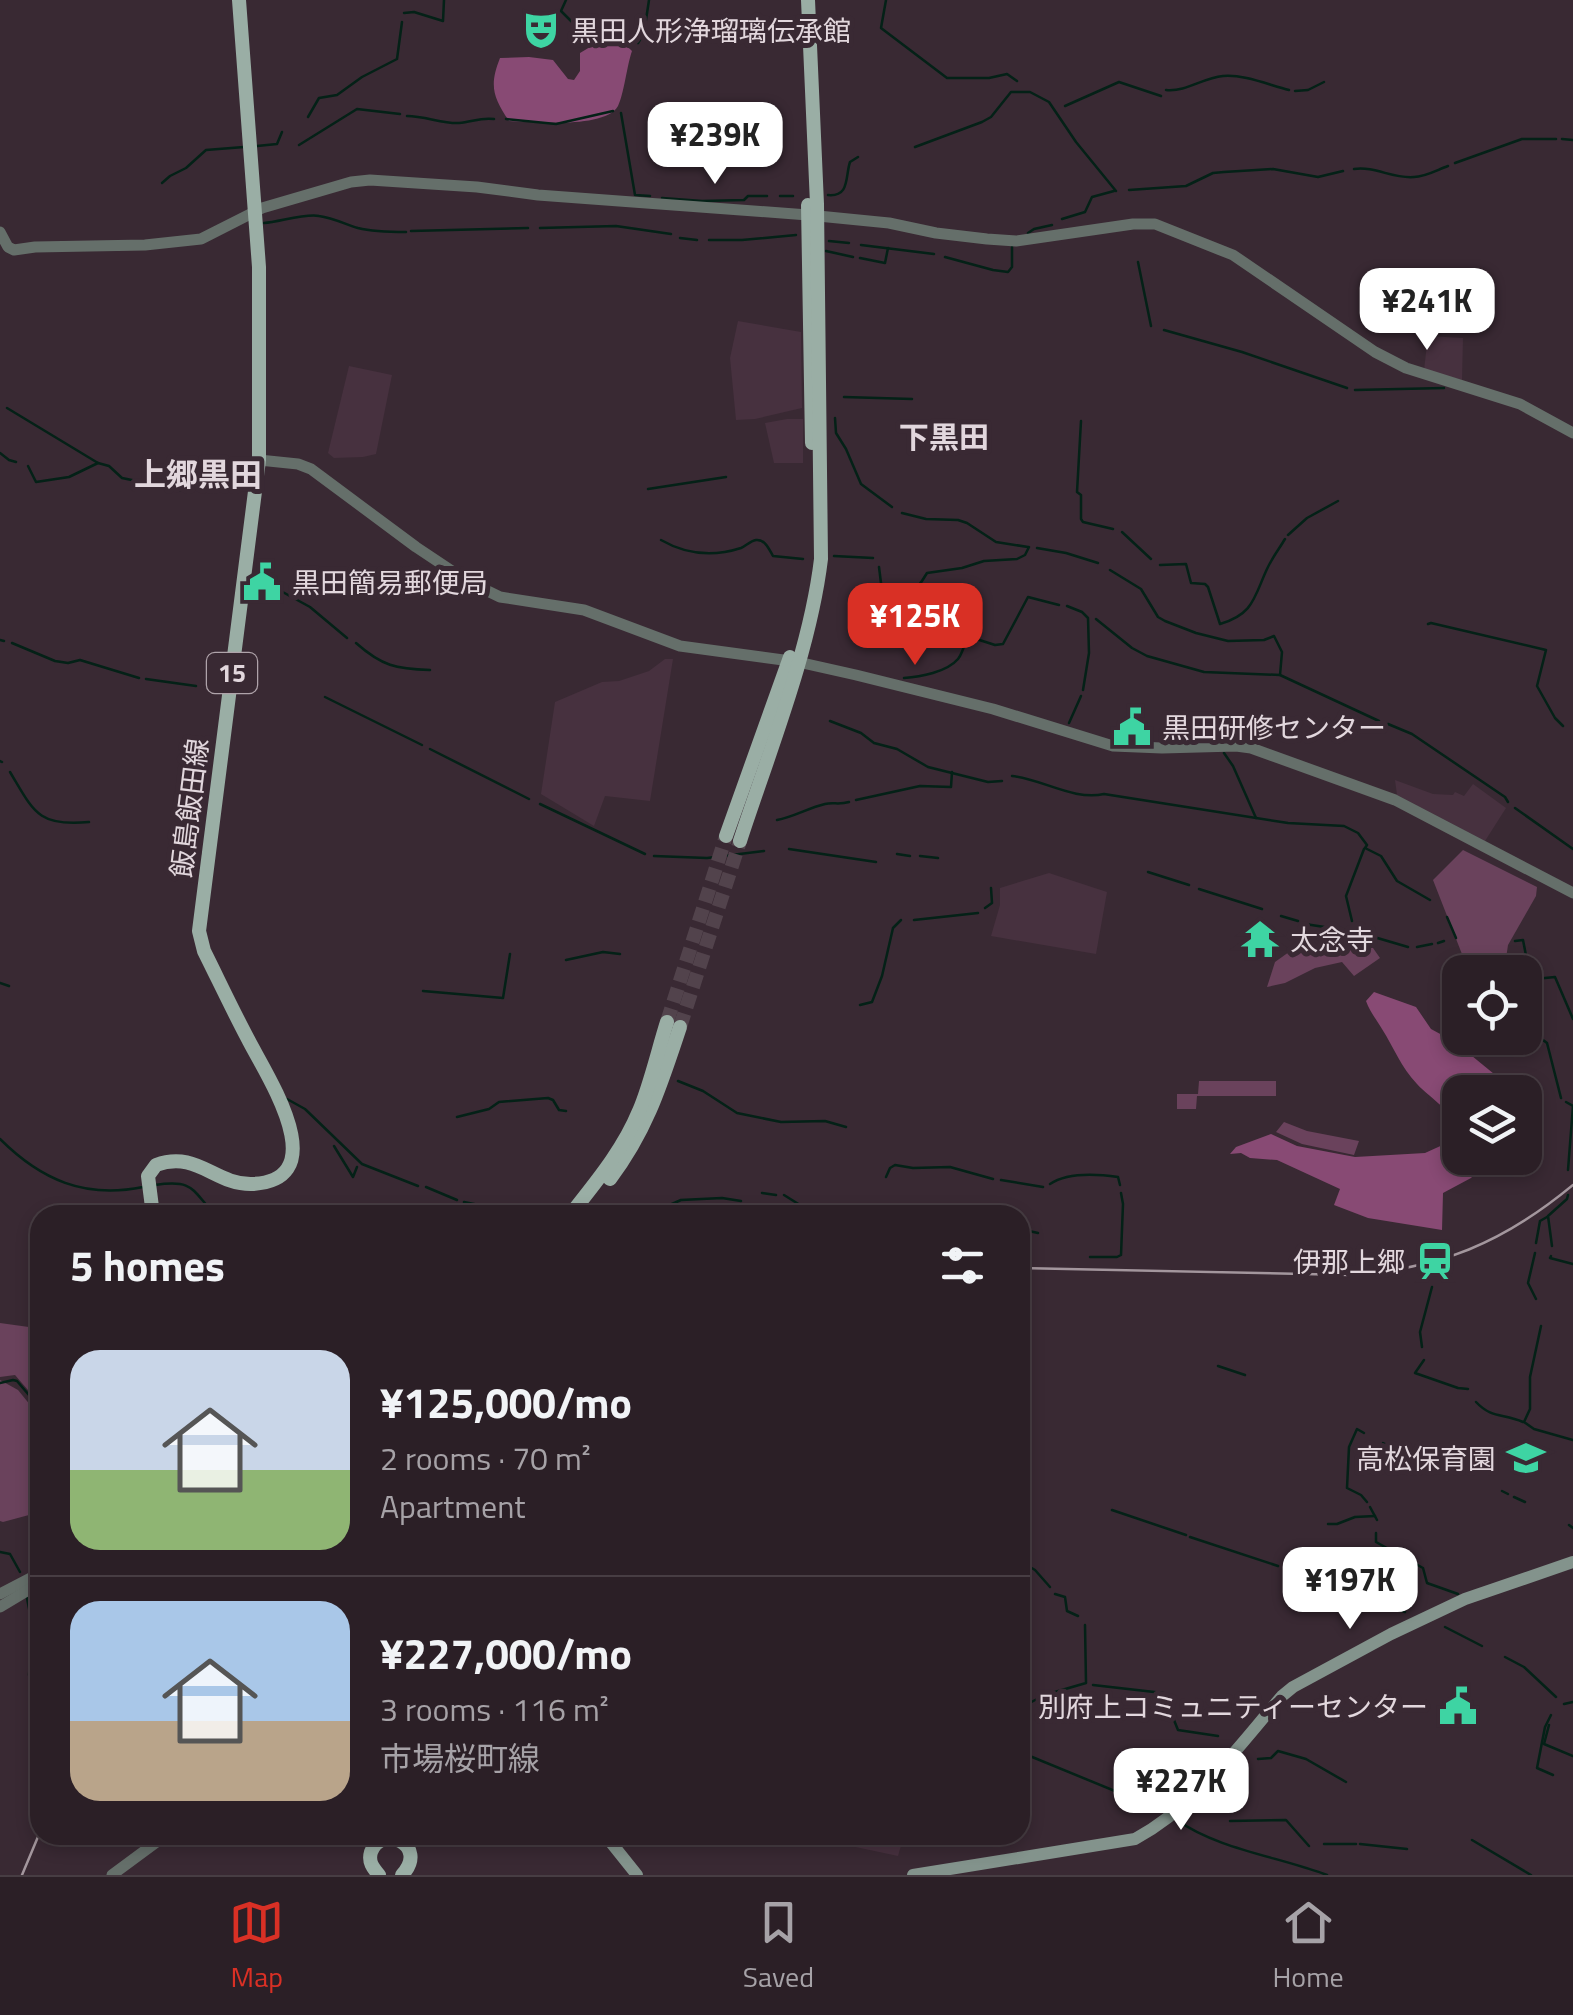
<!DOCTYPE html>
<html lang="en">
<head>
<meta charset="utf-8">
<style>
	:root { --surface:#2b1f26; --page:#372c32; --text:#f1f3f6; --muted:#a6a2a7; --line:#473d43; --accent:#d93025 }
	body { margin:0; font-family:"Titillium Web","Noto Sans JP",sans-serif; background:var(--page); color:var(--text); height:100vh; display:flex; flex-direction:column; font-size:38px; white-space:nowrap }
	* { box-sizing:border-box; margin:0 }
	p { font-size:32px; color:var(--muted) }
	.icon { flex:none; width:55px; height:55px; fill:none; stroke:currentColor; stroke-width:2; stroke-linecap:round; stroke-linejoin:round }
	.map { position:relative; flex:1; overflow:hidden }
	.panel { position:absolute; left:30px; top:1205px; width:1000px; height:640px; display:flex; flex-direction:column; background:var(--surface); border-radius:30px; box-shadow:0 5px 15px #0003,0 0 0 2px var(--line) }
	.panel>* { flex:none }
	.controls { position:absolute; left:1442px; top:955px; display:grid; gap:20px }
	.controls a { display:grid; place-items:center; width:100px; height:100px; border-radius:20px; background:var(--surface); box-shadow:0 5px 15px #0003,0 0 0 2px var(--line); font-size:50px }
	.price { position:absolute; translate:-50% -85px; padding:0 22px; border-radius:20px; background:#fff; color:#222; font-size:32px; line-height:65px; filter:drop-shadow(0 2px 5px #0008) }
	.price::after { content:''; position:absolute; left:50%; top:60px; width:30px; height:22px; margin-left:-15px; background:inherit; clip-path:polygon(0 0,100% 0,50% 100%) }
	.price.on { background:var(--accent); color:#fff }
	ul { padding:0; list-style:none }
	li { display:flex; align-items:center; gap:30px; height:250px; padding:0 40px }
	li+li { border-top:2px solid var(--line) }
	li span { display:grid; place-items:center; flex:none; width:280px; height:200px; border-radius:30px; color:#555 }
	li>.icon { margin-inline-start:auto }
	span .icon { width:120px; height:120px; fill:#fffc; stroke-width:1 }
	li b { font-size:42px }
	h2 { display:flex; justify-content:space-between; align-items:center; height:120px; padding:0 40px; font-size:42px }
	.menu { display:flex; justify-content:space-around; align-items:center; height:140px; border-top:2px solid var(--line); background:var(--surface); font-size:28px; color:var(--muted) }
	.menu a { display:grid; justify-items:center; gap:5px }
	.menu .on { color:var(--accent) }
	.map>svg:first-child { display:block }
	.built { fill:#47313f }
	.green { fill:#6a425c }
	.forest { fill:#884a74 }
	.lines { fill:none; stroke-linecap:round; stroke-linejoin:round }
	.stream { stroke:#042117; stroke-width:2.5 }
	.primary-tunnel { stroke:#52434c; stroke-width:14; stroke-dasharray:14 7; stroke-linecap:butt }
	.tertiary { stroke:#656f6a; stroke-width:11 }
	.secondary { stroke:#83938c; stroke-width:12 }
	.primary { stroke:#9aaea5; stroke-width:14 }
	.rail { stroke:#a3969d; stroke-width:2.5 }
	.labels { text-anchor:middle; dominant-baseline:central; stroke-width:10; stroke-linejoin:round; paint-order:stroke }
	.shield { fill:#392933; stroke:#afa3aa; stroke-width:2.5 }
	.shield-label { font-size:25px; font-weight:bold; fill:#e2d7dd }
	.poi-label { font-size:28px; fill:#e2d7dd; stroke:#392933; text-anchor:start }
	.street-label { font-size:28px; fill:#e2d7dd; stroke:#392933 }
	.neighbourhood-label { font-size:30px; font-weight:bold; fill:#e2d7dd; stroke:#392933 }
	.quarter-label { font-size:32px; font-weight:bold; fill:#e2d7dd; stroke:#392933 }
</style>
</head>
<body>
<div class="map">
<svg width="1573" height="1875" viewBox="0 0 1573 1875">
	<rect width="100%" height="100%" fill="#392933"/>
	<g class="built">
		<polygon points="738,321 801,332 802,408 755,419 736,420 730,358"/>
		<polygon points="1428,336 1463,338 1462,380 1424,370"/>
		<polygon points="349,366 392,375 376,454 363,457 334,458 328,453"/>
		<polygon points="787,419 803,419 803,463 774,463 765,423"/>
		<polygon points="665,659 673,659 650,801 605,796 594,826 541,794 555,702 602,682 619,681 649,671"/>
		<polygon points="1395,780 1433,794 1453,795 1455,792 1464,796 1473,784 1506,808 1485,841 1397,795"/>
		<polygon points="1049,873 1107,892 1096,954 991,936 1000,905 1000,888"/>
		<polygon points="830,1835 904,1835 898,1856 832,1842"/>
	</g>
	<g class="green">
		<polygon points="1463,850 1537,887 1536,896 1508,945 1504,972 1469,972 1433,880"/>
		<polygon points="1363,937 1366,938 1380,958 1354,976 1342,962 1315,968 1285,983 1267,987 1275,962 1289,952"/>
		<polygon points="1199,1081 1276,1081 1276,1096 1197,1096 1196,1109 1177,1109 1177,1094 1198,1094"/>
		<polygon points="1284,1122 1307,1131 1359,1141 1354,1155 1302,1144 1276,1132"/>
		<polygon points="0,1323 36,1328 40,1334 40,1404 15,1375 0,1377"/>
		<polygon points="0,1380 18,1390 40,1417 40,1512 3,1522 0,1521"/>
	</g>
	<g class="forest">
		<path d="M600 41 627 46 632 51C627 65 624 94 618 106 605 129 533 122 509 121 493 97 489 86 500 58L529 57 553 60 568 79 574 80 580 71V53Z"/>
		<path d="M1374 992 1416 1007 1431 1029 1455 1042 1516 1092H1460V1158H1490L1471 1178 1443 1193 1442 1230 1368 1218 1334 1205 1340 1189 1277 1160 1250 1158 1241 1153 1230 1154 1236 1147 1271 1134 1297 1146 1355 1157 1425 1153 1447 1143 1455 1126C1446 1105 1432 1100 1417 1084 1401 1067 1394 1048 1382 1029 1376 1019 1370 1012 1366 1001Z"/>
	</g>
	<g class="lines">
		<g class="stream">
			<polyline points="566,0 561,11 577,27 638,43 644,33 649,0"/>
			<polyline points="886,0 881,28 947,78 989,78 1007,74 1017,81"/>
			<polyline points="404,13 414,12 443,21 444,0"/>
			<path d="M1166 90C1187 92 1202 78 1223 76 1243 74 1269 85 1289 90"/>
			<polyline points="1295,91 1308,90 1324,82"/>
			<polyline points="1065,106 1119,82 1161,96"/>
			<polyline points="621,113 635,195 650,196"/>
			<path d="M407 116C425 116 443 124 459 123 472 122 481 117 494 119"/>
			<polyline points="308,117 319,98 337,95 362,77 397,59 402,22"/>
			<polyline points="506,119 556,124 613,111"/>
			<polyline points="1562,139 1573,140"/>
			<polyline points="299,145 357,109 400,114"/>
			<polyline points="257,146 277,144 282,132"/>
			<polyline points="915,147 982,122 991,117 1011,92 1030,92 1049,102 1076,142 1116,191"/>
			<polyline points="1455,163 1522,139 1556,139"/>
			<path d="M1354 169C1375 166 1393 179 1414 177 1425 177 1437 170 1448 166"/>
			<polyline points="162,183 170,176 186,168 206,150 244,147"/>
			<polyline points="1129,190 1186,186 1213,173 1224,172 1273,169 1318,177 1343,171"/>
			<path d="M828 195C850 197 845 177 850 162L858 157"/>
			<polyline points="780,196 793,196"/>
			<polyline points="662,198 702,201 744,200 748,196 767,196"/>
			<polyline points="1062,219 1085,212 1092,197 1114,191"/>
			<path d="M264 223C279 222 306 213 319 216 333 218 345 224 358 228 374 232 390 232 406 232"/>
			<polyline points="540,228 616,226 671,234"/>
			<polyline points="411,231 528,228"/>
			<polyline points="1028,233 1034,229 1052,225"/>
			<polyline points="680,238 697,240"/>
			<polyline points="709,240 742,240 796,235"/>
			<polyline points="829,241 849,243"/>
			<polyline points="861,245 934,254"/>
			<polyline points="826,251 853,257"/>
			<polyline points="945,257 993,270 1008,272 1012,267 1012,247"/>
			<polyline points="860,258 885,263 888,248"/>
			<polyline points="1138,262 1151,326"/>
			<polyline points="1164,330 1242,352 1347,388"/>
			<polyline points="1355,390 1444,388"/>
			<polyline points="844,397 912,399"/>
			<polyline points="7,408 98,463"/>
			<polyline points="835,418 836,433 846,449 861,484 892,507"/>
			<polyline points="1081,421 1077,492 1081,495 1081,519 1083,522 1113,529"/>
			<polyline points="0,453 9,460 16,462"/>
			<polyline points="28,466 36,482 69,477 98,463 109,466 122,478 180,490"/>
			<polyline points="648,489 726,477"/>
			<polyline points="902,513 926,519 958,520 967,523 996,542 1028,547"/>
			<polyline points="1122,532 1151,559"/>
			<polyline points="1288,535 1307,518 1338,501"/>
			<path d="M661 540C687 555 713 557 741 548 746 546 750 541 756 540 765 539 769 549 773 556L803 559"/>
			<polyline points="1037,548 1066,553 1098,563"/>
			<polyline points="834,556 873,558"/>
			<path d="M1160 565 1186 564 1191 583 1205 584 1208 587 1220 624C1254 614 1254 597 1267 569 1272 558 1279 549 1285 539"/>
			<path d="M879 567 883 599C909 599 914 595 927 573L962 568 984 561 1017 559 1025 555 1029 547"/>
			<polyline points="1110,570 1141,589 1158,617 1165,621 1196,633 1228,641 1264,640 1274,636 1282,652 1280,675"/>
			<polyline points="248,587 279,590 310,607 347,638"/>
			<polyline points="1067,606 1082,612 1088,618 1089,653 1083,690"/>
			<polyline points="1096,619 1132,648 1147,656 1204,672 1280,675 1379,721"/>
			<polyline points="1428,624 1431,623 1546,650 1537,686 1555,718 1563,726"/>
			<polyline points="0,640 4,641"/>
			<polyline points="12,643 55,661 68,663 80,660 139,678"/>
			<path d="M356 643C382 666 396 669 430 670"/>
			<path d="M904 678C920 677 947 672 958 659 963 653 965 643 967 636L995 645 1003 644 1028 597 1059 605"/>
			<polyline points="146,679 196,686"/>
			<polyline points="325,697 422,745"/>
			<polyline points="830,721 861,733 874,743 897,749 928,767 988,782 1002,781"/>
			<polyline points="1069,723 1081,696"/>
			<polyline points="1388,724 1412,734 1505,797 1508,802"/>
			<polyline points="430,749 529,799"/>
			<polyline points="1224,753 1233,766 1256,818"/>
			<polyline points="0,761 2,762"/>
			<path d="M10 772C34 812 38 827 89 822"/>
			<path d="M1012 776C1042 779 1074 801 1104 794L1288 823 1344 826 1358 833 1367 845 1365 848 1381 856 1397 881 1430 900"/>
			<polyline points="856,800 920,786 951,787 952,772"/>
			<polyline points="540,804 645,854"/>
			<polyline points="1515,808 1573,849"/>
			<path d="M777 820C794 817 808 808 825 804 833 802 839 805 849 802"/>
			<polyline points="789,849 876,862"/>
			<polyline points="897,854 910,856"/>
			<polyline points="654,856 707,858 764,851"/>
			<polyline points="920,856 938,858"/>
			<polyline points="1148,872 1189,885"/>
			<polyline points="1199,889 1262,909"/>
			<polyline points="985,908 992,903 991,888"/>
			<polyline points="1281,916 1298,921"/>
			<polyline points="1447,917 1456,938"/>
			<polyline points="914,920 978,913"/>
			<polyline points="1352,921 1346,896 1364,849"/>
			<polyline points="1305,924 1357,932 1408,947"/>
			<polyline points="1515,941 1523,940 1530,976 1535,979 1555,977 1573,1019"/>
			<polyline points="1438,943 1444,941"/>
			<polyline points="1417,947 1432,944"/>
			<polyline points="566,960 603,952 620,954"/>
			<polyline points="0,983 9,986"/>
			<polyline points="423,991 503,998 510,954"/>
			<polyline points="860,1005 872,1002 882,976 893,928 901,920"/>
			<polyline points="1516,1049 1543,1040 1547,1043 1561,1098"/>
			<polyline points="678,1081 703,1091 737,1113 781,1122 825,1121 846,1127"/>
			<polyline points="287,1099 305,1109 362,1164 418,1186"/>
			<polyline points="1566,1102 1573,1106 1568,1170"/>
			<polyline points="457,1117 489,1109 499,1102 548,1098 553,1100 559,1110 566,1111"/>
			<path d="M0 1139C41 1180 85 1199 143 1187"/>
			<polyline points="334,1146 353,1177 357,1167"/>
			<polyline points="886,1177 890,1168 895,1165 913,1168 950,1167 993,1179"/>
			<polyline points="1001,1180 1043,1187"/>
			<path d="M1050 1184C1068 1172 1097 1174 1118 1177L1120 1185"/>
			<path d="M155 1185C196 1179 191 1191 216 1215"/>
			<polyline points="426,1187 457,1200"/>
			<polyline points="762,1193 776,1195"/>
			<polyline points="784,1195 816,1215"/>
			<polyline points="464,1202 529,1215"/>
			<polyline points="936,1212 945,1215"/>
			<polyline points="553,1215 559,1214"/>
			<polyline points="647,1215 681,1200 722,1198 741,1201"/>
			<polyline points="1020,1229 1038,1233"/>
			<polyline points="1536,1243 1540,1221 1547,1217"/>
			<polyline points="1552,1246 1548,1216 1567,1199 1568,1195"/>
			<polyline points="1535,1253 1528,1283 1536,1299"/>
			<polyline points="1551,1256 1550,1258 1573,1264"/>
			<polyline points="1090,1257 1117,1257 1121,1255 1123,1204 1121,1193"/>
			<polyline points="1541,1326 1530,1377 1530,1409 1524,1422 1534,1429 1573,1440"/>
			<polyline points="1422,1347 1420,1332 1432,1287"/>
			<polyline points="1424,1360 1415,1373 1458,1388 1468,1389"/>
			<polyline points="1218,1366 1245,1375"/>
			<polyline points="0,1383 13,1380 17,1381 40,1408"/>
			<path d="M1476 1402C1492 1419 1503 1413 1523 1422"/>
			<polyline points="1364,1433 1357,1429 1349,1447 1347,1488 1361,1495 1367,1502"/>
			<polyline points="1383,1443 1387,1445"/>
			<polyline points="1394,1449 1399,1451"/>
			<polyline points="1502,1491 1508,1494"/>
			<polyline points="1514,1497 1525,1502"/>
			<polyline points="1370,1507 1377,1520"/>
			<polyline points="1112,1510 1186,1535"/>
			<polyline points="1328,1524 1337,1524 1355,1517 1375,1516"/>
			<polyline points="1569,1525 1573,1528"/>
			<polyline points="1376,1533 1376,1542 1423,1568 1427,1583 1458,1594"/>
			<polyline points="1190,1537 1278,1566"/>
			<polyline points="0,1552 10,1554 20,1572"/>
			<polyline points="1020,1561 1035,1570 1050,1587"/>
			<polyline points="1304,1582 1321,1588 1330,1586 1405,1612"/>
			<polyline points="1055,1594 1065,1597 1067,1611 1078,1616"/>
			<polyline points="27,1598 30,1614 40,1635 30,1661 29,1675"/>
			<polyline points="1445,1627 1482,1646"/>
			<polyline points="1505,1657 1524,1667 1556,1697"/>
			<polyline points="1093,1685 1163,1693 1178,1730 1218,1736"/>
			<polyline points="1048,1694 1086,1683 1085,1625"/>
			<polyline points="1564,1704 1573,1702"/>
			<polyline points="1020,1708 1039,1698"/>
			<polyline points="1551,1715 1545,1727 1537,1768 1553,1775"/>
			<polyline points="1549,1725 1544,1744 1573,1756"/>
			<polyline points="1020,1752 1166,1812"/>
			<polyline points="1258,1759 1271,1758 1278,1751 1306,1759 1346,1782"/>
			<polyline points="35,1780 40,1785"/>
			<path d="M1177 1820C1217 1849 1280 1857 1327 1875"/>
			<polyline points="1230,1821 1286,1820 1309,1846"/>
			<polyline points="1472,1840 1531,1875"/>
			<polyline points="1324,1844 1356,1844"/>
			<polyline points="1360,1844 1407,1849"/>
		</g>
		<g class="primary-tunnel">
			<polyline points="667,1022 726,836"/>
			<polyline points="680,1027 740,841"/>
		</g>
		<g class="tertiary">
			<polyline points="0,232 8,247 14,250 35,247 145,245 201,239 262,208 351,182 370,180 477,187 538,195 808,215 889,223 936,233 987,239 1016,241 1133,224 1155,224 1233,255 1375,352 1406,368 1520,404 1573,433"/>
			<polyline points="259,460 298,464 311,469 416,547 467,581 500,597 584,610 680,646 798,662 856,675 993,709 1113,746 1162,748 1236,746 1251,748 1395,800 1573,893"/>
			<polyline points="0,1594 40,1573"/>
			<polyline points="0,1607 40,1583"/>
			<polyline points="112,1875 166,1835"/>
		</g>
		<g class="secondary">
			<polyline points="605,1835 637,1875"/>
			<path d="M913 1875 1135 1839C1197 1805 1237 1748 1282 1696L1293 1687 1391 1634 1465 1599 1573 1562"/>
		</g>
		<g class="primary">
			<polyline points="808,205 812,443"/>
			<polyline points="726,836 790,657"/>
			<path d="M740 841C769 752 810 651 821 559L817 204 808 0"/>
			<path d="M610 1179C647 1130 661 1084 680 1027"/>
			<path d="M153 1215 148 1176 156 1165C197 1150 215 1185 252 1184 336 1180 267 1076 249 1041 233 1011 219 981 204 951L199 931 259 460V267L239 0"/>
			<path d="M570 1215C596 1182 623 1150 639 1111 650 1086 658 1050 667 1022"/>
			<path d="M379 1875C373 1868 368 1862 371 1852 381 1823 430 1845 402 1875"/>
		</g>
		<g class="rail">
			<path d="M1020 1268 1349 1275C1440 1269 1503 1243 1573 1185"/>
			<polyline points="22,1875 40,1832"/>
		</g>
	</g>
	<defs>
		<g id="theatre-bare" transform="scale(3)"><path d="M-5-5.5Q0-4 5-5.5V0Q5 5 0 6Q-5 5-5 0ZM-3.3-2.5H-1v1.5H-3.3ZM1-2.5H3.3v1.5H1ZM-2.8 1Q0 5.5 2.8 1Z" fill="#3ed4a3" stroke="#392933" stroke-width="2.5" paint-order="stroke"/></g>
		<g id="civic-bare" transform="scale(3)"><path d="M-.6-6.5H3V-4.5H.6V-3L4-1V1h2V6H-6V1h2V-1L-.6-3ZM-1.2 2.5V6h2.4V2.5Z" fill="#3ed4a3" stroke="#392933" stroke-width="2.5" paint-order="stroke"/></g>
		<g id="temple-bare" transform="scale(3)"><path d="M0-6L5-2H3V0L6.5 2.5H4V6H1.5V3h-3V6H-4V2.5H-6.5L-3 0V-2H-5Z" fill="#3ed4a3" stroke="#392933" stroke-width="2.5" paint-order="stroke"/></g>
		<g id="station-bare" transform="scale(3)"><path d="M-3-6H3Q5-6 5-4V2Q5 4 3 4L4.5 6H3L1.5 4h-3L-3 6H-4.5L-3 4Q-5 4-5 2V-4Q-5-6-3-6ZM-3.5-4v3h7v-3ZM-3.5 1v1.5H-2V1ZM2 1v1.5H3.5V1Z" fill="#3ed4a3" stroke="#392933" stroke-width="2.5" paint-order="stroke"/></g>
		<g id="school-bare" transform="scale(3)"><path d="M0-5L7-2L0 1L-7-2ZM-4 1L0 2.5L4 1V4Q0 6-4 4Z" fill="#3ed4a3" stroke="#392933" stroke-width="2.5" paint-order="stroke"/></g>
	</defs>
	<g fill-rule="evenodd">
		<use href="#theatre-bare" x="541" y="30"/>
		<use href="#civic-bare" x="262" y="582"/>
		<use href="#civic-bare" x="1132" y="727"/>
		<use href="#temple-bare" x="1260" y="939"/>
		<use href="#station-bare" x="1435" y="1261"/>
		<use href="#school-bare" x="1526" y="1458"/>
		<use href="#civic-bare" x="1458" y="1706"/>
	</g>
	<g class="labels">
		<rect class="shield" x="207" y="653" width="50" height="40" rx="8"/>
		<g class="shield-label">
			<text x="232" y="673">15</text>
		</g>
		<g class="poi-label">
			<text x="571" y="30">黒田人形浄瑠璃伝承館</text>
			<text x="292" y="582">黒田簡易郵便局</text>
			<text x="1162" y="727">黒田研修センター</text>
			<text x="1290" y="939">太念寺</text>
			<text x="1405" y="1261" text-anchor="end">伊那上郷</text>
			<text x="1496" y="1458" text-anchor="end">高松保育園</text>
			<text x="1428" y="1706" text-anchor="end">別府上コミュニティーセンター</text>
		</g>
		<g class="street-label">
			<text transform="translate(189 808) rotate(-83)">飯島飯田線</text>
		</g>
		<g class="neighbourhood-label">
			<text x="944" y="437">下黒田</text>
		</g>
		<g class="quarter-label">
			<text x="198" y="474">上郷黒田</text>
		</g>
	</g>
</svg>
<div class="controls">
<a><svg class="icon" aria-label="locate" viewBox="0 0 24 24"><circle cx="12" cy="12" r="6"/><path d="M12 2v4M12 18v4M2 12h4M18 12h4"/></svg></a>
<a><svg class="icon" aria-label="layers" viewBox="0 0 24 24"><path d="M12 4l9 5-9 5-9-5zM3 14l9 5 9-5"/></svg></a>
</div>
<b class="price" style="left:715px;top:187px">¥239K</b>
<b class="price" style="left:1427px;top:353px">¥241K</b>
<b class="price on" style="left:915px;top:668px">¥125K</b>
<b class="price" style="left:1350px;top:1632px">¥197K</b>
<b class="price" style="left:1181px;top:1833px">¥227K</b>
<section class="panel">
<h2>5 homes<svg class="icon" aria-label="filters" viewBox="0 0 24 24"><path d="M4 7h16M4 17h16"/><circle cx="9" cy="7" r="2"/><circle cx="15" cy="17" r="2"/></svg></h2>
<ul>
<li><span style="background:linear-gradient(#c9d6e8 60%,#8fb573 0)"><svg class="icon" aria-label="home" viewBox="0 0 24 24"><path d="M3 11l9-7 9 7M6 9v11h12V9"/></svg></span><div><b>¥125,000/mo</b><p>2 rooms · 70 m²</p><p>Apartment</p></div></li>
<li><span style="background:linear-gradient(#a9c7e8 60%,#b9a48a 0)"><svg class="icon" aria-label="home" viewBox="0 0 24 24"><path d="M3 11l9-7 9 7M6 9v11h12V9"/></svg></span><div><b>¥227,000/mo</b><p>3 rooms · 116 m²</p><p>市場桜町線</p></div></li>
</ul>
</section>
</div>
<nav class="menu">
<a class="on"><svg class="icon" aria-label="map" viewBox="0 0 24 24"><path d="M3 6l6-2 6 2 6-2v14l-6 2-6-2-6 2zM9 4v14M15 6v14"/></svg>Map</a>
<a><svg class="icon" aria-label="saved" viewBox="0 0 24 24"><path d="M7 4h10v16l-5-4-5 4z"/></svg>Saved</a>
<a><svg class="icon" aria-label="home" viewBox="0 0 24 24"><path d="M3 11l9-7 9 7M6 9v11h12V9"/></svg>Home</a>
</nav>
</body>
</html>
